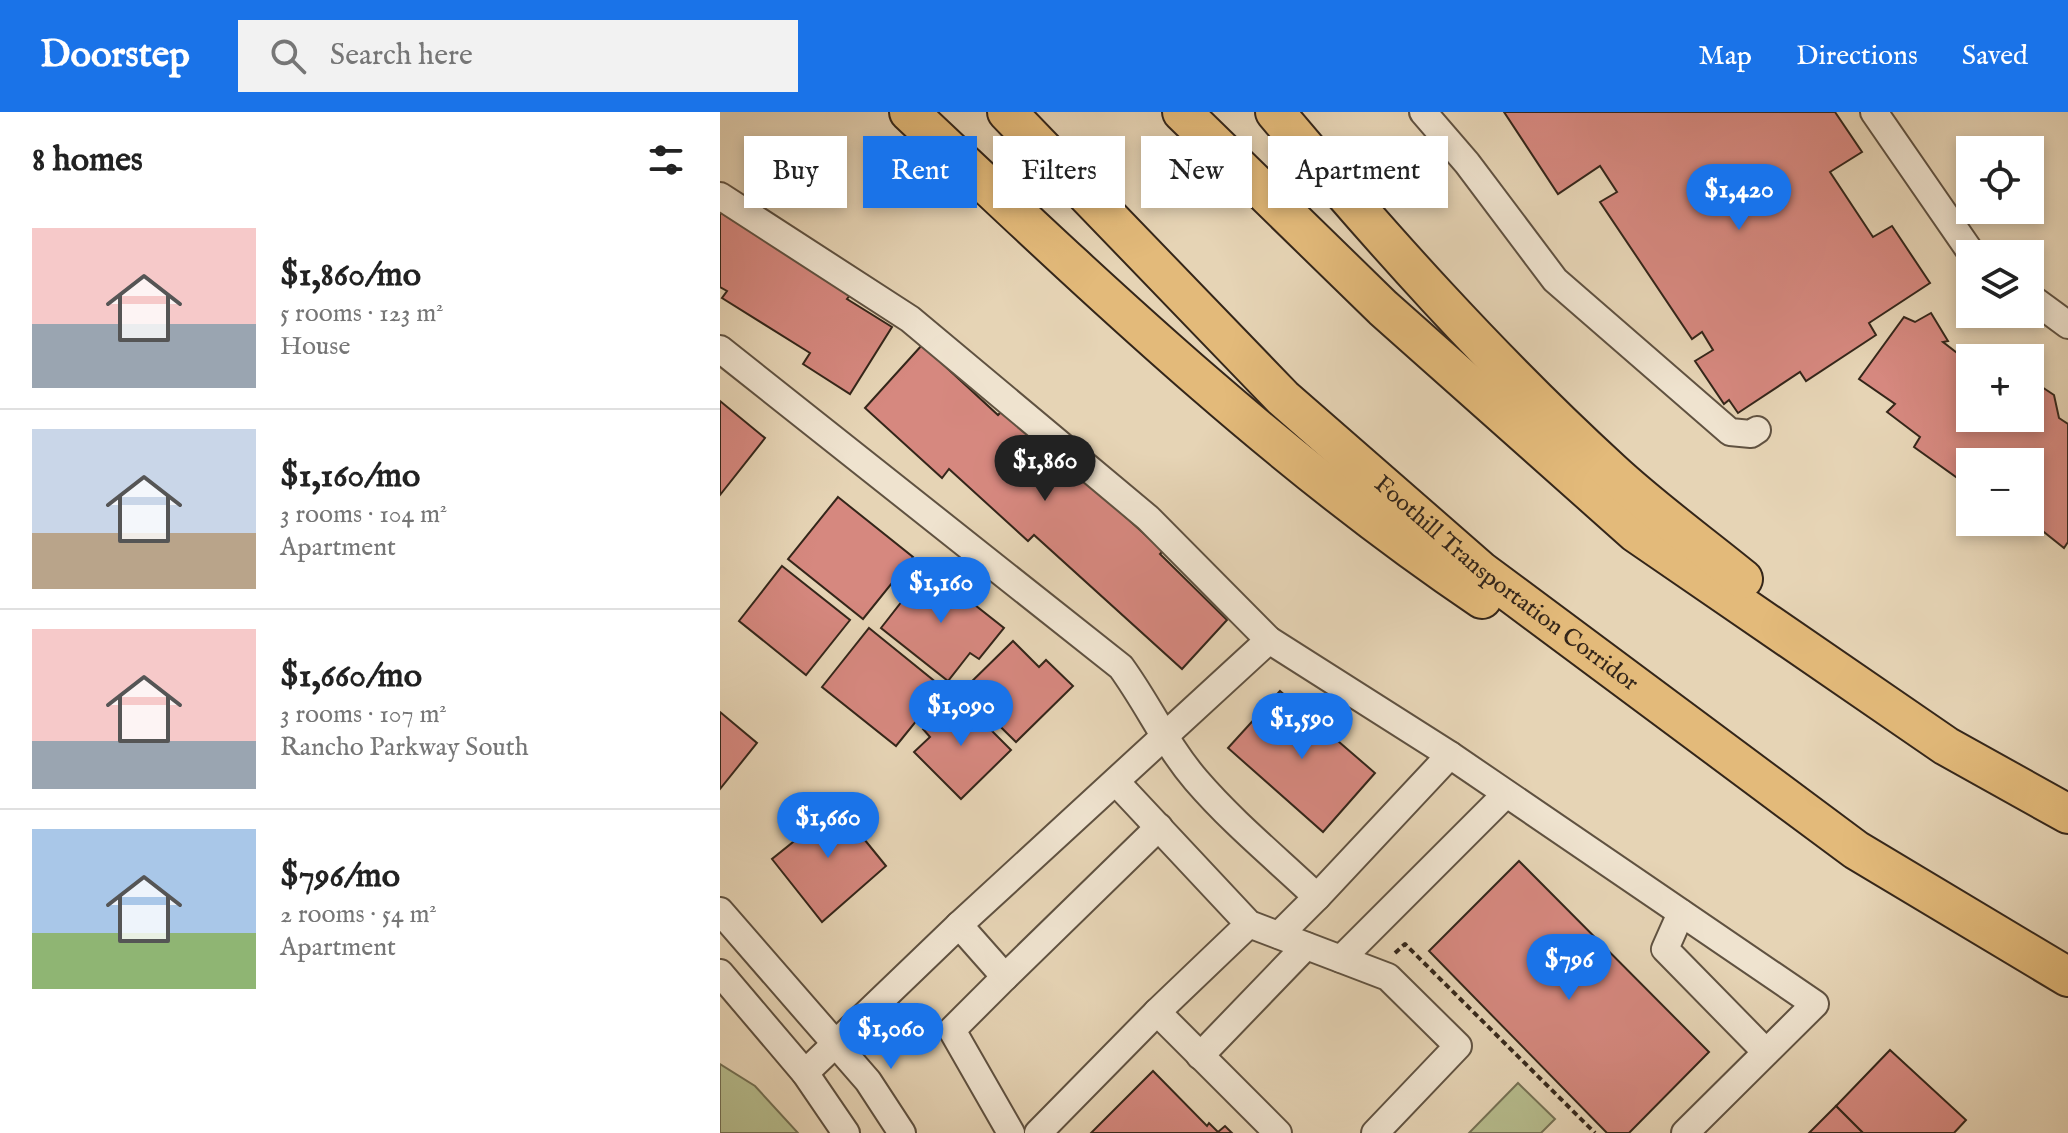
<!DOCTYPE html>
<html lang="en">
<head>
<meta charset="utf-8">
<style>
	:root { --surface:#fff; --page:#f2f2f2; --text:#222; --muted:#767676; --line:#e0e0e0; --accent:#1a73e8 }
	body { margin:0; font-family:"IM FELL English",serif; background:var(--page); color:var(--text); height:100vh; display:flex; flex-direction:column; font-size:30px; white-space:nowrap }
	* { box-sizing:border-box; margin:0 }
	p { font-size:26px; color:var(--muted) }
	.icon { flex:none; width:44px; height:44px; fill:none; stroke:currentColor; stroke-width:2; stroke-linecap:round; stroke-linejoin:round }
	.map { position:relative; flex:1; overflow:hidden }
	.drawer { display:flex; flex-direction:column; background:var(--surface); width:720px }
	.drawer>* { flex:none }
	.guide { position:absolute; left:24px; top:24px; width:760px; height:72px; display:flex; gap:16px }
	.fabs { position:absolute; left:1236px; top:24px; display:grid; gap:16px }
	.fabs a { display:grid; place-items:center; width:88px; height:88px; border-radius:0px; background:var(--surface); box-shadow:0 4px 12px #0003; font-size:40px }
	.price { position:absolute; translate:-50% -68px; padding:0 18px; border-radius:28px; background:var(--accent); color:#fff; font-size:26px; line-height:52px; filter:drop-shadow(0 2px 4px #0008) }
	.price::after { content:''; position:absolute; left:50%; top:48px; width:24px; height:18px; margin-left:-12px; background:inherit; clip-path:polygon(0 0,100% 0,50% 100%) }
	.price.selected { background:#222; color:#fff }
	ul { padding:0; list-style:none }
	li { display:flex; align-items:center; gap:24px; height:200px; padding:0 32px }
	li+li { border-top:2px solid var(--line) }
	li span { display:grid; place-items:center; flex:none; width:224px; height:160px; border-radius:0px; color:#555 }
	li>.icon { margin-inline-start:auto }
	span .icon { width:96px; height:96px; fill:#fffc; stroke-width:1 }
	li b { font-size:34px }
	h2 { display:flex; justify-content:space-between; align-items:center; height:96px; padding:0 32px; font-size:34px }
	.tag { padding:0 28px; border-radius:0px; background:var(--surface); box-shadow:0 4px 12px #0003; font-size:28px; line-height:72px }
	.tag.selected { background:var(--accent); color:#fff }
	header { display:flex; align-items:center; gap:48px; box-sizing:border-box; height:112px; padding:0 40px; background:var(--accent); color:#fff }
	header strong { font-size:38px }
	nav { display:flex; gap:44px; margin-inline-start:auto; font-size:28px }
	.search { width:560px; height:72px; background:var(--page); display:flex; align-items:center; gap:20px; box-sizing:border-box; padding:0 28px; border-radius:0px; color:var(--muted); font-size:30px }
	main { display:flex; flex:1; min-height:0 }
	.map>svg:first-child { display:block }
	.green { fill:#b6bc8d; stroke:#757154; stroke-width:2 }
	.building { fill:#d6887f; stroke:#34261a; stroke-width:2 }
	.lines { fill:none; stroke-linecap:round; stroke-linejoin:round }
	.minor-casing { stroke:#605241; stroke-width:30 }
	.highway-casing { stroke:#34261a; stroke-width:42 }
	.path { stroke:#34261a; stroke-width:4; stroke-dasharray:6 4; stroke-linecap:butt }
	.minor { stroke:#efe3cf; stroke-width:26 }
	.highway { stroke:#e3ba7a; stroke-width:38 }
	.labels { text-anchor:middle; dominant-baseline:central; stroke-width:8; stroke-linejoin:round; paint-order:stroke }
	.street-label { font-size:24px; fill:#34261a; stroke:#efe3cf }
</style>
</head>
<body>
<header>
<strong>Doorstep</strong>
<div class="search"><svg class="icon" aria-label="search" viewBox="0 0 24 24"><circle cx="10" cy="10" r="6"/><path d="M15 15l6 6"/></svg>Search here</div>
<nav><a>Map</a><a>Directions</a><a>Saved</a></nav>
</header>
<main>
<section class="drawer">
<h2>8 homes<svg class="icon" aria-label="filters" viewBox="0 0 24 24"><path d="M4 7h16M4 17h16"/><circle cx="9" cy="7" r="2"/><circle cx="15" cy="17" r="2"/></svg></h2>
<ul>
<li><span style="background:linear-gradient(#f6c9c9 60%,#9aa5b1 0)"><svg class="icon" aria-label="home" viewBox="0 0 24 24"><path d="M3 11l9-7 9 7M6 9v11h12V9"/></svg></span><div><b>$1,860/mo</b><p>5 rooms · 123 m²</p><p>House</p></div></li>
<li><span style="background:linear-gradient(#c9d6e8 65%,#b9a48a 0)"><svg class="icon" aria-label="home" viewBox="0 0 24 24"><path d="M3 11l9-7 9 7M6 9v11h12V9"/></svg></span><div><b>$1,160/mo</b><p>3 rooms · 104 m²</p><p>Apartment</p></div></li>
<li><span style="background:linear-gradient(#f6c9c9 70%,#9aa5b1 0)"><svg class="icon" aria-label="home" viewBox="0 0 24 24"><path d="M3 11l9-7 9 7M6 9v11h12V9"/></svg></span><div><b>$1,660/mo</b><p>3 rooms · 107 m²</p><p>Rancho Parkway South</p></div></li>
<li><span style="background:linear-gradient(#a9c7e8 65%,#8fb573 0)"><svg class="icon" aria-label="home" viewBox="0 0 24 24"><path d="M3 11l9-7 9 7M6 9v11h12V9"/></svg></span><div><b>$796/mo</b><p>2 rooms · 54 m²</p><p>Apartment</p></div></li>
</ul>
</section>
<div class="map">
<svg width="1348" height="1021" viewBox="0 0 1348 1021">
	<rect width="100%" height="100%" fill="#e6d4b5"/>
	<filter id="stains"><feTurbulence type="fractalNoise" baseFrequency=".0025" numOctaves="4"/><feColorMatrix values="0 0 0 0 .2 0 0 0 0 .09 0 0 0 0 .02 0 0 0 .5 -.17"/></filter>
	<radialGradient id="worn" r=".72"><stop offset=".6" stop-color="#630" stop-opacity="0"/><stop offset="1" stop-color="#630" stop-opacity=".3"/></radialGradient>
	<g class="green">
		<polygon points="0,952 35,974 78,1021 0,1021"/>
		<polygon points="798,971 835,1007 821,1021 749,1021"/>
	</g>
	<g class="building">
		<polygon points="784,0 1115,0 1142,40 1110,60 1153,125 1172,114 1210,171 1149,211 1156,223 1086,269 1080,260 1018,301 1009,288 1004,292 975,249 993,238 982,220 972,227 880,90 897,80 880,54 838,82"/>
		<polygon points="0,100 131,182 127,187 172,215 130,282 83,252 90,241 2,186 7,179 0,175"/>
		<polygon points="1211,201 1228,229 1223,230 1250,251 1250,306 1310,306 1310,267 1334,283 1339,306 1348,312 1348,430 1344,436 1310,409 1310,350 1250,350 1250,375 1194,335 1200,325 1167,300 1175,292 1139,267 1184,205 1195,210"/>
		<polygon points="202,233 278,303 282,299 361,370 364,367 443,439 440,442 507,508 462,557 314,423 308,429 229,357 222,366 145,296"/>
		<polygon points="0,289 45,326 0,383"/>
		<polygon points="118,385 193,445 143,507 68,447"/>
		<polygon points="62,454 130,508 86,563 19,509"/>
		<polygon points="208,456 284,516 259,547 250,541 228,569 161,516"/>
		<polygon points="149,516 223,576 176,634 102,575"/>
		<polygon points="293,529 319,555 326,548 353,574 296,630 243,578"/>
		<polygon points="560,579 655,661 603,720 508,636"/>
		<polygon points="237,584 291,638 241,687 194,640 210,625 203,617"/>
		<polygon points="0,600 37,631 0,677"/>
		<polygon points="109,684 166,754 102,810 52,747 83,722 76,713"/>
		<polygon points="799,749 989,940 909,1021 887,1021 709,839"/>
		<polygon points="1170,938 1246,1008 1234,1021 1143,1021 1116,994"/>
		<polygon points="433,959 487,1014 489,1011 498,1020 505,1014 512,1021 371,1021"/>
		<polygon points="1116,994 1143,1021 1089,1021"/>
	</g>
	<g class="lines">
		<g class="minor-casing">
			<g id="minor">
				<polyline points="703,0 747,51 835,168 1010,320 1031,322 1037,318"/>
				<polyline points="1154,0 1252,142"/>
				<polyline points="0,84 190,207 428,406 549,528 730,643 1095,892 965,1021"/>
				<polyline points="1310,185 1348,213"/>
				<path d="M0 237 401 555C428 592 446 633 476 668 512 710 557 747 597 785L730 643"/>
				<polyline points="397,671 529,812 668,865 738,934 655,1021"/>
				<polyline points="0,799 148,969 182,1021"/>
				<polyline points="961,801 945,837 1046,940"/>
				<polyline points="239,813 285,865 232,918 291,1021"/>
				<polyline points="559,823 597,785"/>
				<polyline points="621,847 786,682"/>
				<polyline points="0,861 85,961 126,1021"/>
				<polyline points="285,865 439,715"/>
				<polyline points="437,900 529,812"/>
				<polyline points="480,944 586,834"/>
				<polyline points="85,961 239,813 549,528"/>
				<polyline points="318,1021 437,900 558,1021"/>
			</g>
		</g>
		<g class="highway-casing">
			<g id="highway">
				<path d="M189 0C371 171 554 347 762 487"/>
				<path id="s1" d="M287 0 563 286 761 459 1136 738 1348 865"/>
				<polyline points="462,0 663,196 916,421 1226,634 1348,702"/>
				<path d="M555 0C660 125 770 248 891 359 933 398 979 431 1023 467"/>
			</g>
		</g>
		<polyline class="path" points="675,841 685,832 875,1021"/>
		<use href="#minor" class="minor"/>
		<use href="#highway" class="highway"/>
	</g>
	<g class="labels">
		<g class="street-label">
			<text stroke="none"><textPath href="#s1" startOffset="688">Foothill Transportation Corridor</textPath></text>
		</g>
	</g>
	<rect width="100%" height="100%" filter="url(#stains)"/>
	<rect width="100%" height="100%" fill="url(#worn)"/>
</svg>
<div class="fabs">
<a><svg class="icon" aria-label="locate" viewBox="0 0 24 24"><circle cx="12" cy="12" r="6"/><path d="M12 2v4M12 18v4M2 12h4M18 12h4"/></svg></a>
<a><svg class="icon" aria-label="layers" viewBox="0 0 24 24"><path d="M12 4l9 5-9 5-9-5zM3 14l9 5 9-5"/></svg></a>
<a>+</a>
<a>−</a>
</div>
<b class="price" style="left:1019px;top:120px">$1,420</b>
<b class="price selected" style="left:325px;top:391px">$1,860</b>
<b class="price" style="left:221px;top:513px">$1,160</b>
<b class="price" style="left:241px;top:636px">$1,090</b>
<b class="price" style="left:582px;top:649px">$1,590</b>
<b class="price" style="left:108px;top:748px">$1,660</b>
<b class="price" style="left:849px;top:890px">$796</b>
<b class="price" style="left:171px;top:959px">$1,060</b>
<div class="guide">
<a class="tag">Buy</a>
<a class="tag selected">Rent</a>
<a class="tag">Filters</a>
<a class="tag">New</a>
<a class="tag">Apartment</a>
</div>
</div>
</main>
</body>
</html>
